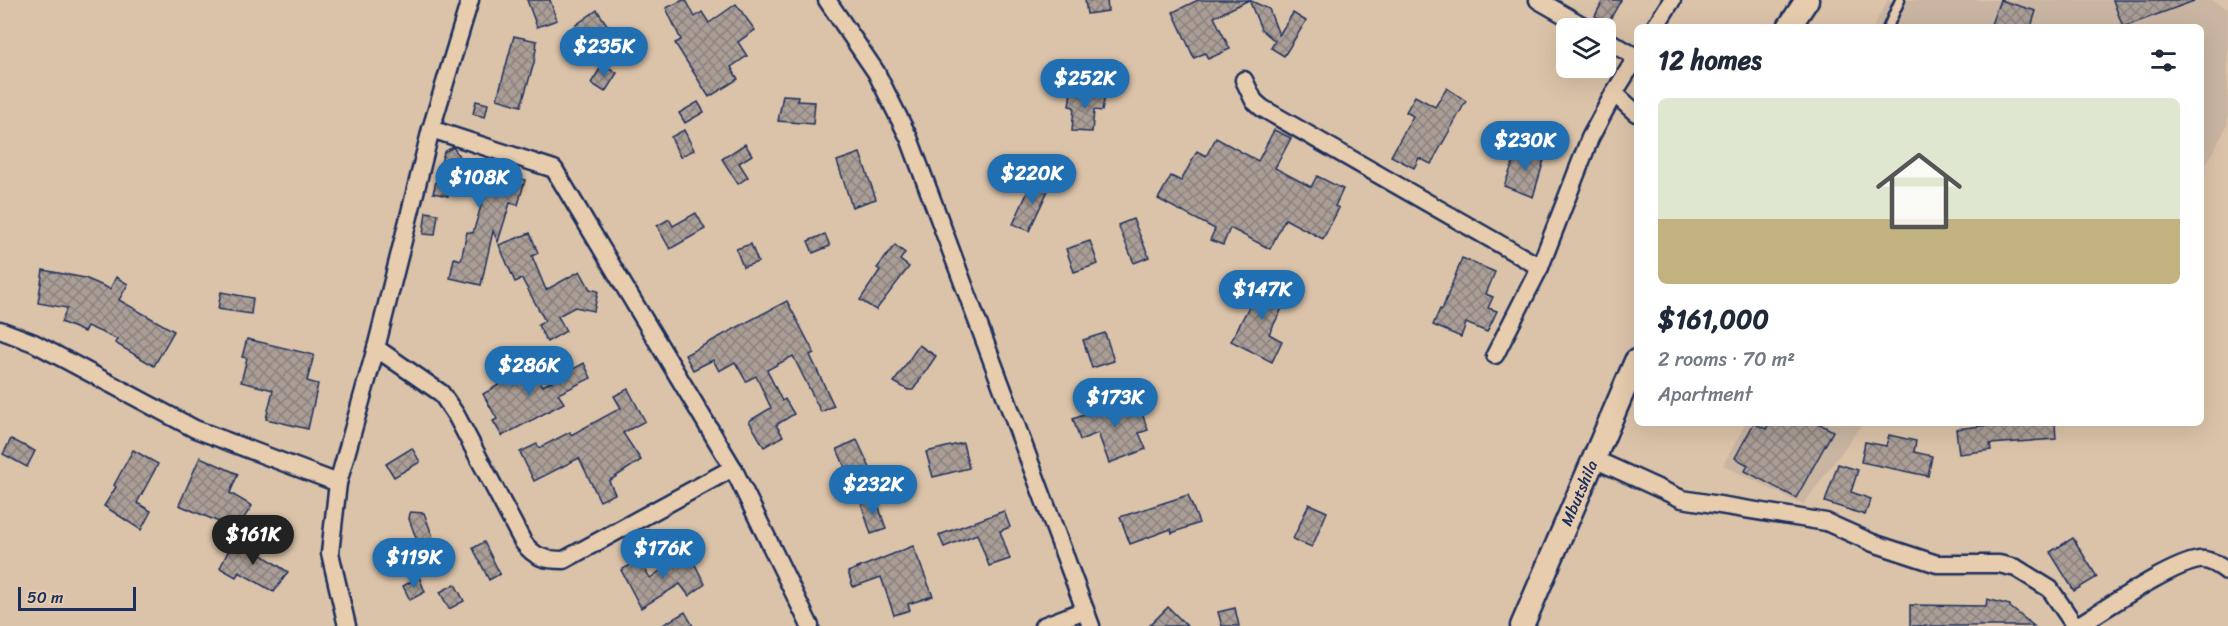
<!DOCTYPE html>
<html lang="en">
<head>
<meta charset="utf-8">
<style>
	:root { --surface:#fff; --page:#f6f6f7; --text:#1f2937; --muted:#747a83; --accent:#1f6fb2 }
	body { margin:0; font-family:Sriracha,sans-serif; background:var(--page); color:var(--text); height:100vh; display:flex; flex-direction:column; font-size:22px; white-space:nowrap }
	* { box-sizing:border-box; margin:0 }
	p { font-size:20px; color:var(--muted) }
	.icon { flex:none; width:33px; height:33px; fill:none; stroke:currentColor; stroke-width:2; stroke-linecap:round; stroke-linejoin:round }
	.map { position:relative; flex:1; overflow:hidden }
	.sheet { position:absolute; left:1634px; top:24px; width:570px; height:402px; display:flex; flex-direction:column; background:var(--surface); border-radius:9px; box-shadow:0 6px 24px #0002 }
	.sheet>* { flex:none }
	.tools { position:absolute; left:1556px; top:18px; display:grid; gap:12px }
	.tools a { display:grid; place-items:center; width:60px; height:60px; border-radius:9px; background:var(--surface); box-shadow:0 6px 24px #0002; font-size:30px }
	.scale { position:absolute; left:18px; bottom:15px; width:118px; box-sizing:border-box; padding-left:6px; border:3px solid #1b2f5e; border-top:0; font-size:16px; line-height:21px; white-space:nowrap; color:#1b2f5e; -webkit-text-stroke:4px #e7ccae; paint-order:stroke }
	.price { position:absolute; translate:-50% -51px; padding:0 14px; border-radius:21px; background:var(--accent); color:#fff; font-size:20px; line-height:39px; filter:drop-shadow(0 2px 3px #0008) }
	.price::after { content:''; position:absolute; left:50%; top:36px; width:18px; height:14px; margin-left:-9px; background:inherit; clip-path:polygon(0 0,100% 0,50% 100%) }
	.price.on { background:#222; color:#fff }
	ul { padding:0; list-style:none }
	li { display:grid; align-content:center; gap:12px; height:318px; padding:0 24px }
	li span { display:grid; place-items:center; height:186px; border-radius:9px; color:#555 }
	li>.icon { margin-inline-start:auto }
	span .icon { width:108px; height:108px; fill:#fffc; stroke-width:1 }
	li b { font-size:26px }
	h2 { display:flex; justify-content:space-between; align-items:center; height:72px; padding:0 24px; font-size:26px }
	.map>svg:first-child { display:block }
	.built { fill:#c9b5a2 }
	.building { fill:url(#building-cross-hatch); stroke:#1b2f5e; stroke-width:1.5 }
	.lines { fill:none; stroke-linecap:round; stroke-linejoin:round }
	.lane-casing { stroke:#1b2f5e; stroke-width:13 }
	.street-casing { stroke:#1b2f5e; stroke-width:21 }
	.secondary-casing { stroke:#1b2f5e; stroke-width:27 }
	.lane { stroke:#e7ccae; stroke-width:8 }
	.street { stroke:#e7ccae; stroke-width:16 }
	.secondary { stroke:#e7ccae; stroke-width:22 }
	.labels { text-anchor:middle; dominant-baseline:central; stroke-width:5; stroke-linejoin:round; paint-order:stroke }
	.street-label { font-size:16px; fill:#1b2f5e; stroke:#e7ccae }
</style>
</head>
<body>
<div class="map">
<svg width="2228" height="626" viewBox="0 0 2228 626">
	<defs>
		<pattern id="building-cross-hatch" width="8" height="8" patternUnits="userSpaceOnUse" patternTransform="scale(1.5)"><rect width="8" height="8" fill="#ab9e96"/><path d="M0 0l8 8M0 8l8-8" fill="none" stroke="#8a817e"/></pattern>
	</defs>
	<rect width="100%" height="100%" fill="#dbc3a9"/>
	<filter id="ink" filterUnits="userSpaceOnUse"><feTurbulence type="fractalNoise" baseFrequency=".0167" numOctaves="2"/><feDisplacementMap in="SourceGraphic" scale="12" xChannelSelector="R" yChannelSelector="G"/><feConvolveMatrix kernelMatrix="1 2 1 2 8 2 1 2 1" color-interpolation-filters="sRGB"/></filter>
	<g filter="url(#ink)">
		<g class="built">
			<polygon points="1888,0 2212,0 2228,9 2228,124 2201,175 2200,27 1873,27"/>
			<polygon points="1746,423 1863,423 1803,505 1723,465"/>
		</g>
		<g class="building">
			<polygon points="527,0 550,0 557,20 537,27"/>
			<polygon points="683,0 686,0 695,17 702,12 709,23 736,4 755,30 738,42 747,56 731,67 738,79 709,97 675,43 681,40 666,8"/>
			<polygon points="1085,0 1107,0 1108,11 1087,14"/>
			<polygon points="1198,0 1249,0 1214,17 1230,49 1208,59 1205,53 1194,58 1173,12"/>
			<polygon points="1249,0 1269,9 1279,35 1293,13 1306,21 1284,56 1271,48 1275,41 1261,29"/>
			<polygon points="1603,0 1621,0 1608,23 1595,16"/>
			<polygon points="2000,0 2036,11 2031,27 1990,27"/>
			<polygon points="2113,0 2194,0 2194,1 2123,27"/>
			<polygon points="597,10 616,38 593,54 573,27"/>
			<polygon points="514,36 537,41 534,63 521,106 497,99"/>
			<polygon points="603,64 617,73 605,92 591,83"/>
			<polygon points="1447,88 1466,101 1431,164 1419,158 1414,168 1391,156 1413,116 1406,112 1415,96 1435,107"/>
			<polygon points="1071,91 1105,95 1102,111 1094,110 1092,132 1072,131 1074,107 1069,106"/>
			<polygon points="783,95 798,96 797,101 815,102 813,124 778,121"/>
			<polygon points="476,101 488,104 485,117 473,114"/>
			<polygon points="698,102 704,112 685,123 679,113"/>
			<polygon points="684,130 694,150 680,157 671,137"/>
			<polygon points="1274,130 1291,138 1275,168 1311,187 1317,176 1343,189 1335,206 1339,208 1323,239 1285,219 1270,249 1230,228 1223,245 1210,240 1215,229 1158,199 1171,176 1181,181 1197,151 1206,156 1216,138 1258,161"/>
			<polygon points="745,144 752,155 739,163 748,177 738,184 722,159"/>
			<polygon points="1520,145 1534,150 1532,156 1544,160 1533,197 1504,186"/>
			<polygon points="453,147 465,165 490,171 493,162 509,166 506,174 525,180 518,205 510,203 498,242 493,231 481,285 450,278 454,258 461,260 467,232 473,233 484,196 450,187 448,196 433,193 444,152"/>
			<polygon points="860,153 876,199 852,207 837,161"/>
			<polygon points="1034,178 1050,186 1029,231 1013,224"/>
			<polygon points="426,212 438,214 435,235 423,234"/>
			<polygon points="696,213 705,229 670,249 657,226 669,219 673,226"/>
			<polygon points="1133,219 1149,257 1134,263 1118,225"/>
			<polygon points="530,233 538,253 532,256 546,290 580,271 590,289 598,291 594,311 575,307 558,316 566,331 547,342 538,325 545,321 522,279 515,282 499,245"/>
			<polygon points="825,234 830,246 813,253 808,241"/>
			<polygon points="1090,241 1098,264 1074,272 1066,249"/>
			<polygon points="751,244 758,262 743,267 736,249"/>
			<polygon points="895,245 905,253 900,260 909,267 876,310 860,300 880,270 877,268"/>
			<polygon points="1462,258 1495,272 1486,294 1493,297 1488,308 1497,311 1487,332 1466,323 1461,337 1433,325 1440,309 1442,310"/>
			<polygon points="43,270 85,278 110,289 116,277 128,284 119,300 174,331 154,366 115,343 117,339 87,326 84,332 61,322 67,308 38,303"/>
			<polygon points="1264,278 1291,291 1269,334 1282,341 1272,362 1231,341"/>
			<polygon points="221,292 253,298 251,314 218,309"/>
			<polygon points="787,301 814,353 810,355 834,406 821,412 793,356 767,370 782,401 785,399 794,414 776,425 783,436 764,447 749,421 771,408 756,376 746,381 735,362 719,371 713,360 693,370 685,355"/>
			<polygon points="1105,333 1114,361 1092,368 1083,340"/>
			<polygon points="247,339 314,355 307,381 318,384 308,429 266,419 273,390 241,382 247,358 242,357"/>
			<polygon points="919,345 936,356 913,390 908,390 894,382"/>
			<polygon points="584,363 591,378 558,394 564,403 502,436 493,421 497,419 483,394 531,366 543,386"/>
			<polygon points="628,389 645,421 623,433 641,460 609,481 615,494 600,501 579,458 534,481 520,452 537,444 539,448 570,432 571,435 621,408 614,396"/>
			<polygon points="1127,399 1131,411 1140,408 1148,430 1139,433 1146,449 1109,463 1098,433 1080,440 1073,419"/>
			<polygon points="1754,423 1766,429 1769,423 1818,423 1833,431 1796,498 1745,471 1748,465 1735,458"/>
			<polygon points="2007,423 2055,423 2056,439 1990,444 1991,450 1959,454 1956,429"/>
			<polygon points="1889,435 1916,441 1914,452 1932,456 1928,476 1861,462 1865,442 1886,446"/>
			<polygon points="11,439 35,451 27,467 3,454"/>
			<polygon points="857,440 871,470 850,479 837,449"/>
			<polygon points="963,443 969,468 933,477 926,452"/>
			<polygon points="412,448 420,462 394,477 386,464"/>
			<polygon points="133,450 158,464 137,503 151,511 141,530 104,506 116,487 114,485"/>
			<polygon points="200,457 238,474 230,493 252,506 243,519 279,527 276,541 223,530 217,526 219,522 179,505"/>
			<polygon points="1838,464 1858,470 1851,492 1871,499 1865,515 1825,502"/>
			<polygon points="1188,495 1199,523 1172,533 1171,529 1130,544 1120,517"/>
			<polygon points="876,498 886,529 871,534 861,503"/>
			<polygon points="1309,504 1327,512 1312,547 1293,539"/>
			<polygon points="1004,511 1010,527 1000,531 1010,559 989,566 977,534 944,547 939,535"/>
			<polygon points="410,512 424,513 435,543 420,549 409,519"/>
			<polygon points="235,537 288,572 274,592 239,572 236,577 220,568"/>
			<polygon points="2073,538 2097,577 2074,591 2050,552"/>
			<polygon points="484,542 500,574 489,580 473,548"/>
			<polygon points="913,546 933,596 908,604 910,610 894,615 881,577 853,587 848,572"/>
			<polygon points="690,555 705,584 689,596 680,584 641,608 621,570 640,560 650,578 673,562"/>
			<polygon points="419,577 425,592 410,600 403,586"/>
			<polygon points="455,584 464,601 449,609 440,592"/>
			<polygon points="1987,599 2010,605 2010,607 2034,626 1910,626 1910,605 1986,606"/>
			<polygon points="1168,607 1187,626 1149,626"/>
			<polygon points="1235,608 1239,626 1222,626 1218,612"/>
			<polygon points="685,612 693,626 661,626"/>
		</g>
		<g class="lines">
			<g class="lane-casing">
				<polyline id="lane" points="1888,27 1900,0"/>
			</g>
			<g class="street-casing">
				<g id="street">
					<polyline points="827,0 876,72 909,138 1091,626"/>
					<polyline points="1538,0 1587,28"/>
					<polyline points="1655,27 1672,0"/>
					<polyline points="1605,39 1636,57"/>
					<polyline points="1636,58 1614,93 1636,113"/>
					<polyline points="1244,80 1254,101 1262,108 1540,267"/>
					<polyline points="431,129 554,169 733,468 810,626"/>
					<polyline points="0,330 34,343 195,429 338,483"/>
					<path d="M376 348 441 393 456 415 523 542C535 558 545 560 564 560L733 468"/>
					<polyline points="1495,355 1540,267 1590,138 1614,93"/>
					<polyline points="1594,459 1682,499 1826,522 1873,543 1937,564 1999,564 2016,568 2050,589 2075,626"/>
					<polyline points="347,626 330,553 338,483 376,348 431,129 470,0"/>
					<polyline points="1043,626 1085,610"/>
					<path d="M2077 626C2106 609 2168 565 2199 560 2208 558 2220 566 2228 572"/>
				</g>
			</g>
			<g class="secondary-casing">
				<g id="secondary">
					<polyline points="1789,27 1807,0"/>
					<polyline points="1522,626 1636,361"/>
				</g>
			</g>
			<use href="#lane" class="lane"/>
			<use href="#street" class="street"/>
			<use href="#secondary" class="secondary"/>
		</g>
	</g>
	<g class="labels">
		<g class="street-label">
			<text transform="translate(1579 493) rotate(-67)">Mbutshila</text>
		</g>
	</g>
</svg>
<div class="tools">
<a><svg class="icon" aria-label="layers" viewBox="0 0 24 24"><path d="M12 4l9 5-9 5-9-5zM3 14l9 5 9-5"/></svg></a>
</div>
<div class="scale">50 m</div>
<b class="price" style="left:604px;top:78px">$235K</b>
<b class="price" style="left:1085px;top:110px">$252K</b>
<b class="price" style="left:1525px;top:172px">$230K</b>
<b class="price" style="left:1032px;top:205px">$220K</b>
<b class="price" style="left:479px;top:209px">$108K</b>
<b class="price" style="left:1262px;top:321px">$147K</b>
<b class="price" style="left:529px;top:397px">$286K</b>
<b class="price" style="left:1115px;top:429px">$173K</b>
<b class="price" style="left:873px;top:516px">$232K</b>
<b class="price on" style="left:253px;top:566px">$161K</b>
<b class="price" style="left:663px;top:580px">$176K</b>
<b class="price" style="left:414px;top:589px">$119K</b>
<section class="sheet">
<h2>12 homes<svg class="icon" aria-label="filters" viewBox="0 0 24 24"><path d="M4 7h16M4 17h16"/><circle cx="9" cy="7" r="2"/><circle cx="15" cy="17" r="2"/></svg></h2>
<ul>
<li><span style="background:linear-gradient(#dfe7d0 65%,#c2b280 0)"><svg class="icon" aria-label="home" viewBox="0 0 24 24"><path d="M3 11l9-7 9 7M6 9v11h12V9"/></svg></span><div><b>$161,000</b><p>2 rooms · 70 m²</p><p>Apartment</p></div></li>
</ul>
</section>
</div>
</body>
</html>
